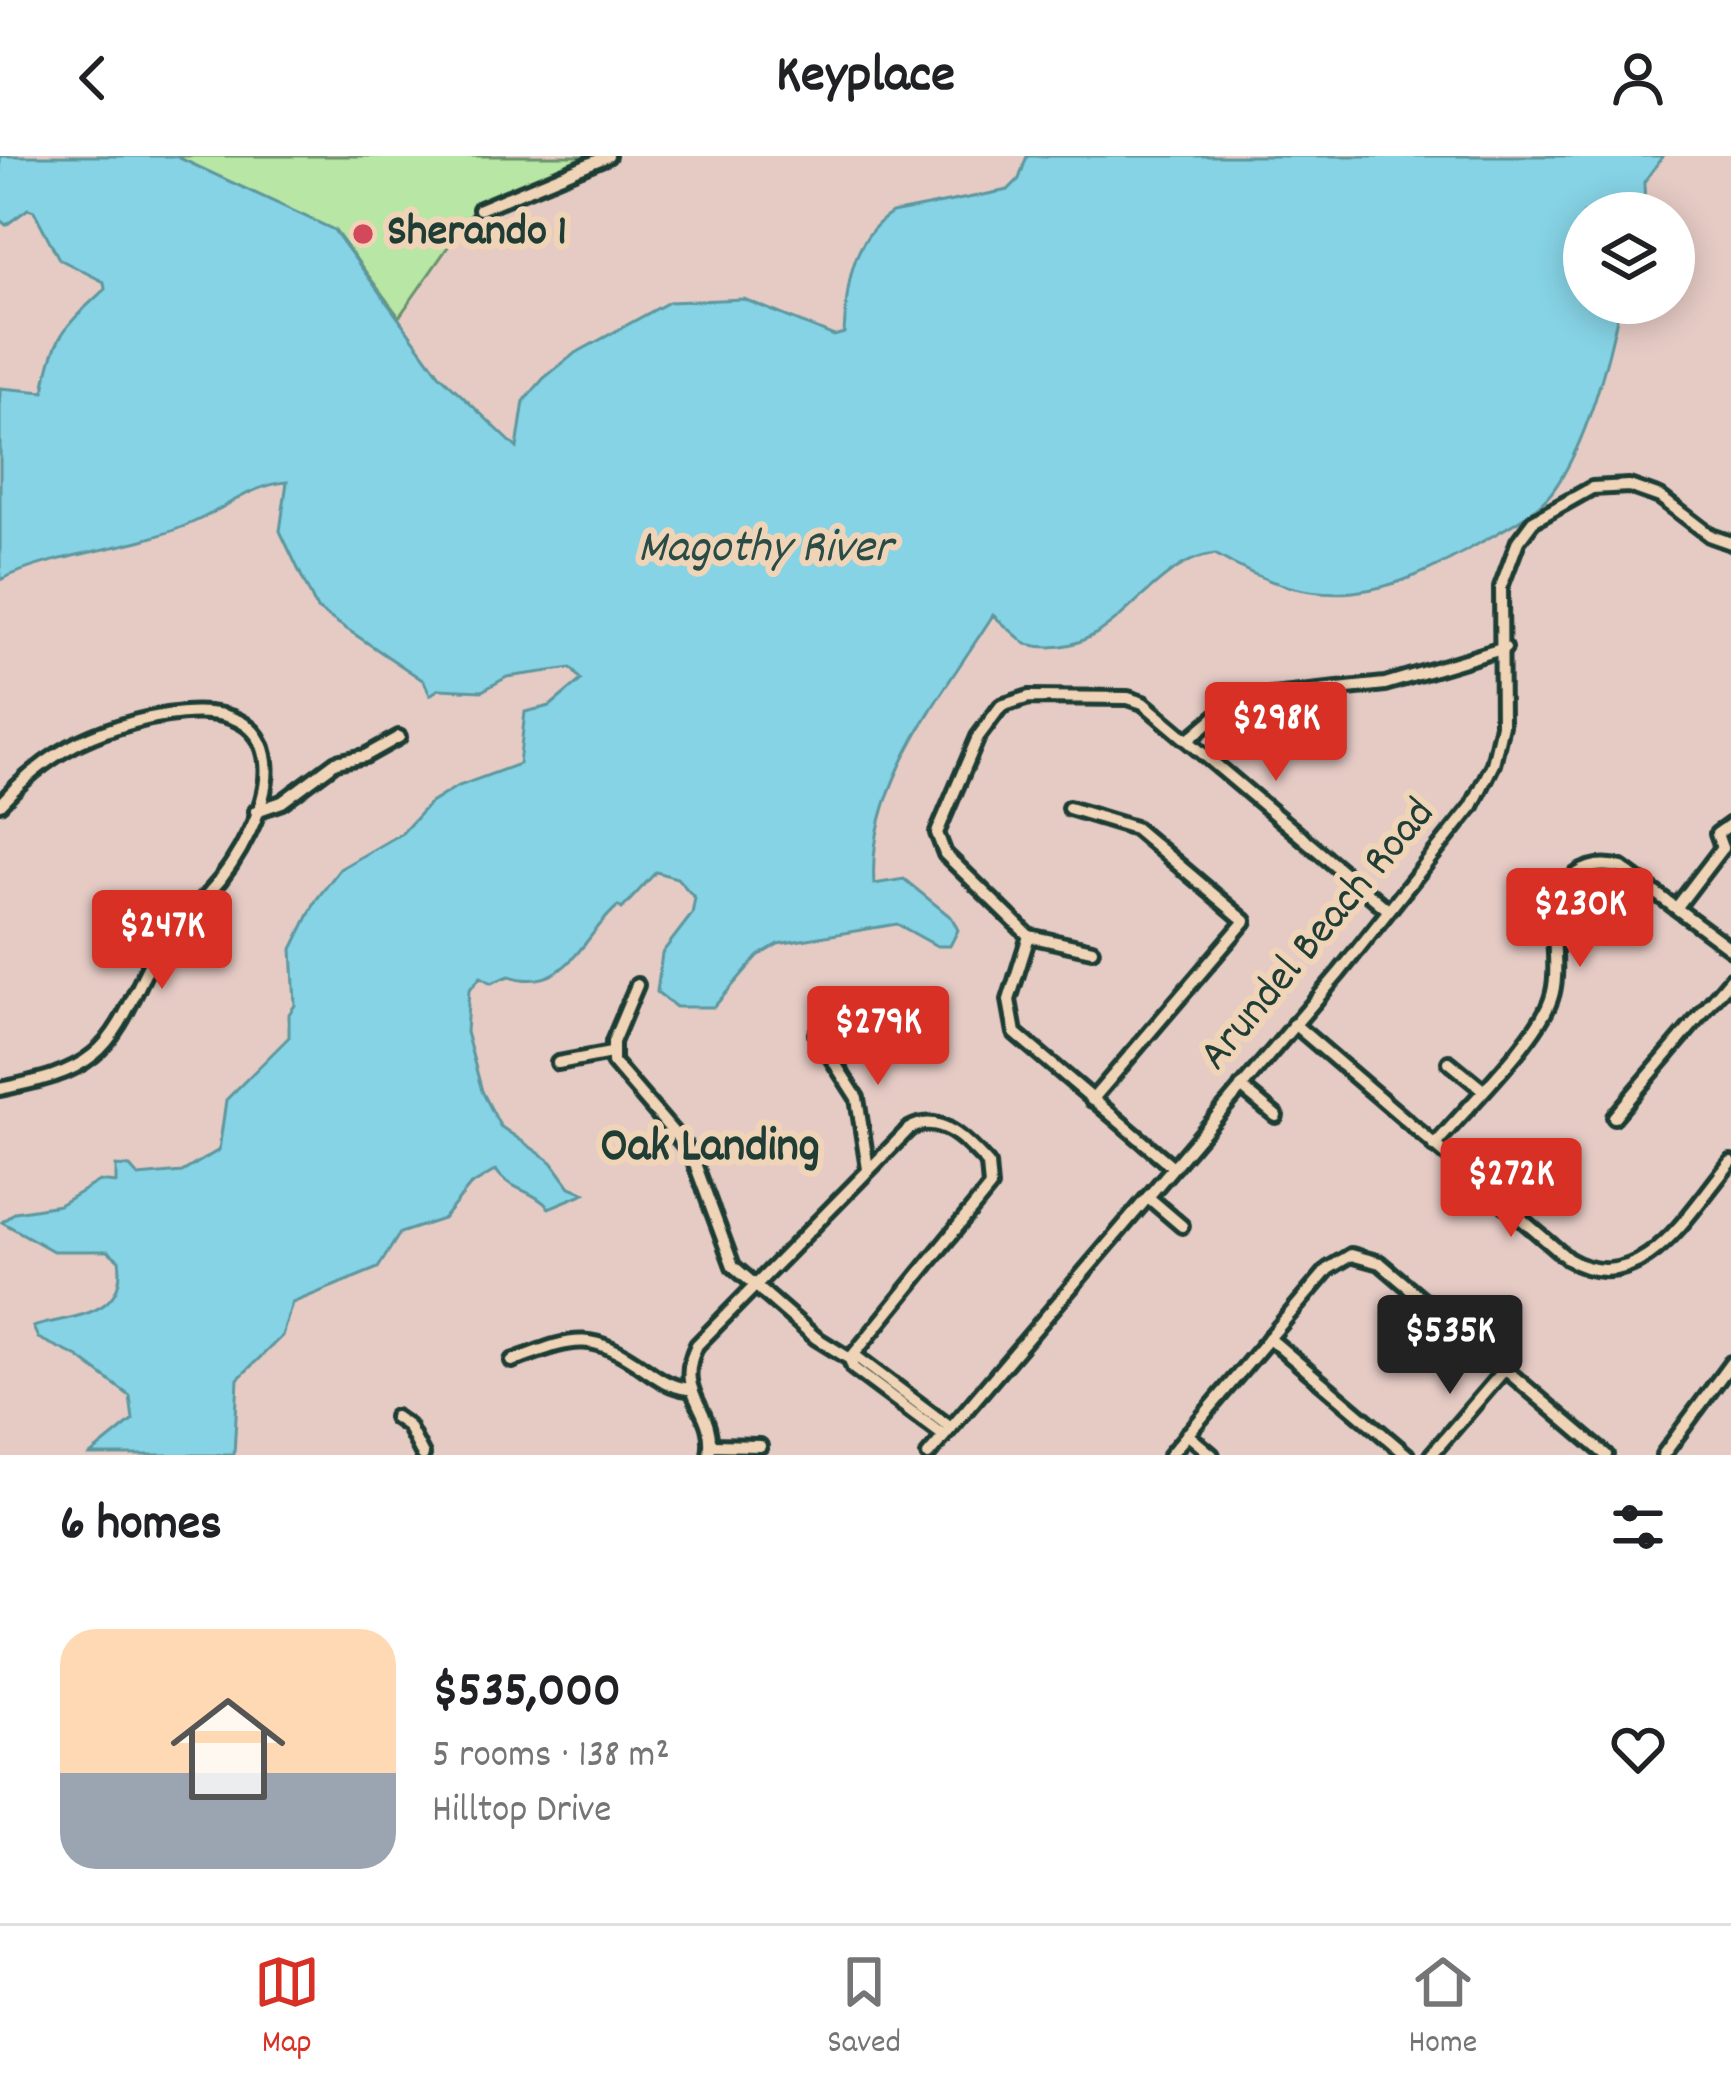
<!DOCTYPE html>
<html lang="en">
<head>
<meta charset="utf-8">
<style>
	:root { --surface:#fff; --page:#f2f2f2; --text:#202124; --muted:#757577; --line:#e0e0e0; --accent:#d93025 }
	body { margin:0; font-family:Dekko,sans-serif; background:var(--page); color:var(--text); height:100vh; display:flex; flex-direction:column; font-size:45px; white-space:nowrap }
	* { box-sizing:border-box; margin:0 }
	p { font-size:39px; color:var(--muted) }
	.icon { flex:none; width:66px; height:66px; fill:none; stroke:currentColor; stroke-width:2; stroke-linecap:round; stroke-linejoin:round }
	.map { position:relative; height:1299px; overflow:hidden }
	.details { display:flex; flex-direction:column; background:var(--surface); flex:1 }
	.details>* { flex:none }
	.controls { position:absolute; left:1563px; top:36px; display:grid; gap:24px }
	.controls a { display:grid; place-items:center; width:132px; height:132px; border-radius:50%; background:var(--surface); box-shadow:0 6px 30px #0003; font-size:60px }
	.price { position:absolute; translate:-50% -102px; padding:0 27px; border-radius:12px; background:var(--accent); color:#fff; font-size:39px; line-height:78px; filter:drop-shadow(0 3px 6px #0008) }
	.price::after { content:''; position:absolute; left:50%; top:72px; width:36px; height:27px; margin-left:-18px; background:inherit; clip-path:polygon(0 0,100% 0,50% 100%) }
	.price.on { background:#222; color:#fff }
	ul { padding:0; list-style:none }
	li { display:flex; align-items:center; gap:36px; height:300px; padding:0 60px }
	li+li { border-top:3px solid var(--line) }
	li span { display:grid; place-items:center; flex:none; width:336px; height:240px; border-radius:36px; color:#555 }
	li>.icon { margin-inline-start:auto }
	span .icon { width:144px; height:144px; fill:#fffc; stroke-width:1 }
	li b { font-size:51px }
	h2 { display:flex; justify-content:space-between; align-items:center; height:144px; padding:0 60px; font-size:51px }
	header { display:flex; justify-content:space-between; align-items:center; height:156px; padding:0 60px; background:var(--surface); font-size:54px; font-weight:700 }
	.tab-bar { display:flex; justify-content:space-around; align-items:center; height:168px; border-top:3px solid var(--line); background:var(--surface); font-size:33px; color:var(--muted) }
	.tab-bar a { display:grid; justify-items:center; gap:6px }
	.tab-bar .on { color:var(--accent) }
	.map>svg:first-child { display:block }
	.green { fill:#b7e6a5; stroke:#6b926c; stroke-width:3 }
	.water { fill:#86d3e5; stroke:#5d979e; stroke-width:3 }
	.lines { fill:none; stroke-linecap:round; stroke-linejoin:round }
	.minor-casing { stroke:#1f3d34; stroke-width:20 }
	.minor { stroke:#f0d4b7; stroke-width:10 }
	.poi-dot { fill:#d1495b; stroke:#f0d4b7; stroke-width:4.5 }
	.labels { text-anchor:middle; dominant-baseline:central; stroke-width:12; stroke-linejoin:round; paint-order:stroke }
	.poi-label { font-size:45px; font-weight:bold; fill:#1f3d34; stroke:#f0d4b7; text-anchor:start }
	.street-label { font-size:45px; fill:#1f3d34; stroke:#f0d4b7 }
	.water-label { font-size:48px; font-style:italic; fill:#294c46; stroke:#f0d4b7 }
	.neighbourhood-label { font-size:48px; font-weight:bold; fill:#1f3d34; stroke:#f0d4b7 }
</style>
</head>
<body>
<header><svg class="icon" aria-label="back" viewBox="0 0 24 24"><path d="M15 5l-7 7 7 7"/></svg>Keyplace<svg class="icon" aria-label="person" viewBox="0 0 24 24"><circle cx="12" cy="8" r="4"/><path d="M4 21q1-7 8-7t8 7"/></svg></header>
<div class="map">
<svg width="1731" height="1299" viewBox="0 0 1731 1299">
	<rect width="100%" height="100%" fill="#e6cbc5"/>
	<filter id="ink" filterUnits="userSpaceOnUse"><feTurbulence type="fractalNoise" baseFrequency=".00833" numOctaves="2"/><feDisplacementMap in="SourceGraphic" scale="24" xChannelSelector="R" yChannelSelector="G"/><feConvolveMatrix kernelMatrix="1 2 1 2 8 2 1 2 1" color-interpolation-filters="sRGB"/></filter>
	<g filter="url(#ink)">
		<polygon class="green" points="175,0 600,0 475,52 399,161 335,75"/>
		<path class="water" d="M0 0H175L334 74 439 218 517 292 524 245 544 222 574 198 669 146 744 143 834 180 844 177C847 131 850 84 892 57L1008 34 1019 23 1027 0H1663L1644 26 1645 57H1584V147H1620C1609 203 1586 290 1552 336 1536 357 1508 371 1485 384 1388 441 1321 461 1215 398 1143 406 1115 510 1026 488L993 459C943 538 867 629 874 728L904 723 952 762 958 774 950 790H937L897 768 778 788 758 800 714 851H676L657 836 662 797 692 758 695 742 677 722 656 716 622 753 618 750C582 780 567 839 509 820L491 827 481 821 469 834 466 876 482 935 500 970 552 1006 570 1031 585 1037 549 1052C534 1034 508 1034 496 1014L470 1030 443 1063 400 1077 378 1112 292 1147 282 1180 238 1223 234 1299H90L133 1264 130 1240 78 1201 38 1182 33 1171C70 1159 128 1162 119 1104L108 1095H53L2 1066 15 1056 59 1049 99 1025 116 1027V1010L130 1011 138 1020 182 1016 219 994 226 944 289 881V858L295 849 292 793 316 744 340 713 402 677 429 648 456 631 519 608 525 556 550 550 581 524 571 512 507 521 482 535 439 533 430 539 424 525 317 453 280 375 287 326C251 329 226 352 194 366 131 395 59 395 0 424V232L44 236C53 180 64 171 105 133L104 126 59 103 34 55 28 53 6 69 0 64Z"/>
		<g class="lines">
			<g class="minor-casing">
				<g id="minor">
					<polyline points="480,53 608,0"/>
					<polyline points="1188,584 1235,544 1385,528 1505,492"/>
					<path d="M0 648C20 626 44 605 70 591 116 565 257 522 266 606 271 647 236 708 209 737 193 755 172 770 159 791 139 823 124 875 93 899 67 920 32 926 0 933"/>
					<polyline points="1069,652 1135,672 1245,765 1092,944"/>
					<polyline points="256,655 282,646 336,606 365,600 399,581"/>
					<polyline points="1722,692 1717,678 1731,668"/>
					<polyline points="1677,751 1722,692"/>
					<polyline points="1029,780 1092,794"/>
					<polyline points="637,829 613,886 613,906 691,997 733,1110 816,1182 850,1203 858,1202 951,1272"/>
					<polyline points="860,849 833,861 816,878 857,942 868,1013"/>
					<path d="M1294 868 1568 1103C1641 1146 1690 1054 1731 1006"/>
					<polyline points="1449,906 1482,933"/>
					<polyline points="558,907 611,897"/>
					<polyline points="1241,931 1276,960"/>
					<polyline points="1614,961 1731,823"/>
					<path d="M1434 990C1464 954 1538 883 1551 843 1563 809 1544 761 1564 731 1578 711 1599 706 1622 712L1731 793"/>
					<polyline points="1173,1011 1015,877 1009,844 1029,780 945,698 937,677 978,581 1001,550 1029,541 1128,542 1143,547 1388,754"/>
					<polyline points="1148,1041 1182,1070"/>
					<polyline points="1269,1182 1407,1299"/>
					<polyline points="850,1203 853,1212 944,1280"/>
					<path d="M512 1205C574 1182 588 1173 645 1213 659 1223 671 1231 688 1233"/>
					<polyline points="395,1261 408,1270 423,1299"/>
					<polyline points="1187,1278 1212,1299"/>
					<polyline points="711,1289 760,1290"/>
					<path d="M709 1299C718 1252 672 1240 697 1189L909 973C940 955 968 986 988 1008L990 1031 850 1203"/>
					<polyline points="928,1299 1339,817 1472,650 1493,608 1502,569 1501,431 1518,385 1533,365 1592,332 1629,330 1660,341 1711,380 1731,387"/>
					<polyline points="1170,1299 1328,1113 1351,1099 1380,1107 1606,1299"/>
					<polyline points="1431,1299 1505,1213"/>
					<polyline points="1663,1299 1731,1207"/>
				</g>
			</g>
			<use href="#minor" class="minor"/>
		</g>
	</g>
	<circle class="poi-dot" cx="363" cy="78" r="12"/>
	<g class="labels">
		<g class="poi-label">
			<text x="387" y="78">Sherando 1</text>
		</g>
		<g class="street-label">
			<text transform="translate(1319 780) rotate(-50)">Arundel Beach Road</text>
		</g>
		<g class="water-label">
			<text x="765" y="394">Magothy River</text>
		</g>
		<g class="neighbourhood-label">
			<text x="710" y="993">Oak Landing</text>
		</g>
	</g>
</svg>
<div class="controls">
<a><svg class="icon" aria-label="layers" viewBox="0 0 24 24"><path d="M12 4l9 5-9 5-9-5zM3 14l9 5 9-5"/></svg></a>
</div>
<b class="price" style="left:1276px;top:628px">$298K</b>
<b class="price" style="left:1580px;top:814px">$230K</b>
<b class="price" style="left:162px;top:836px">$247K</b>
<b class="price" style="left:878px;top:932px">$279K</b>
<b class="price" style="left:1511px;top:1084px">$272K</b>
<b class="price on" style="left:1450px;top:1241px">$535K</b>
</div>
<section class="details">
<h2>6 homes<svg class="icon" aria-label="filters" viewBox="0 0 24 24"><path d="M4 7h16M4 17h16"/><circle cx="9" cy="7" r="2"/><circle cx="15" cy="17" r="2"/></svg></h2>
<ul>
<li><span style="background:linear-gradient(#ffd9b3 60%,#9aa5b1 0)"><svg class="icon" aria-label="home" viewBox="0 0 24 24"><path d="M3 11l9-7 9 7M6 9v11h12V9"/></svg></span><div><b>$535,000</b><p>5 rooms · 138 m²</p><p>Hilltop Drive</p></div><svg class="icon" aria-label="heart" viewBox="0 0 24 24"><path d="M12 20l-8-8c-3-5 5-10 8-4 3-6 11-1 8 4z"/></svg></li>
</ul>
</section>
<nav class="tab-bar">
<a class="on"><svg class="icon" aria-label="map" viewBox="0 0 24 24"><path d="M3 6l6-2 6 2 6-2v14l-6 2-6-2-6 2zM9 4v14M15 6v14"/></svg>Map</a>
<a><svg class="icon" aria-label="saved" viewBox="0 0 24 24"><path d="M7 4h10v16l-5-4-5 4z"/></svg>Saved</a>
<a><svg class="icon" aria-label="home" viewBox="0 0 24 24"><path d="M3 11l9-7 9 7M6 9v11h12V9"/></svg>Home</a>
</nav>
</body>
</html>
